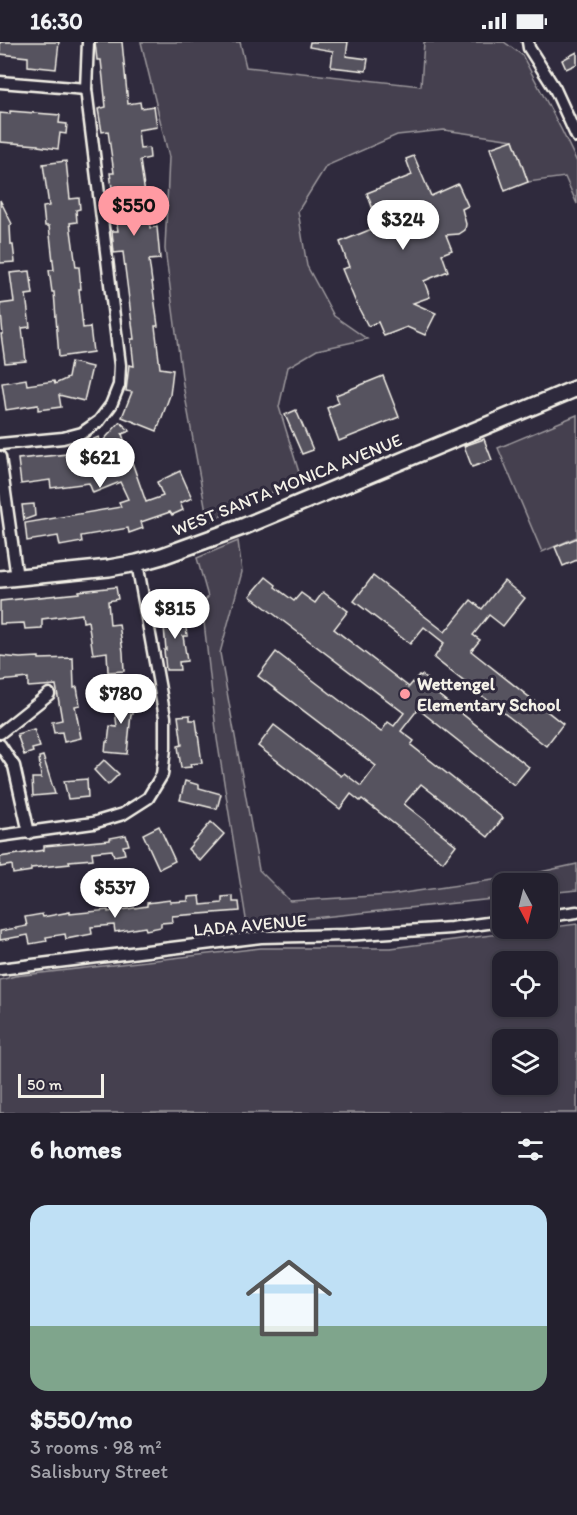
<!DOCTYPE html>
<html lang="en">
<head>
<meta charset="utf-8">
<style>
	:root { --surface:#23202e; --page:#2f2d3a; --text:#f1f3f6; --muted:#a3a3aa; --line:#403e4a; --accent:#ff9aa2 }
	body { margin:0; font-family:Itim,sans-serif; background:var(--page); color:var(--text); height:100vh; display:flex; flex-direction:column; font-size:22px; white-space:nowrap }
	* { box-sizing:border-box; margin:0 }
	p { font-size:20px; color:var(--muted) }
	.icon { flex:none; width:33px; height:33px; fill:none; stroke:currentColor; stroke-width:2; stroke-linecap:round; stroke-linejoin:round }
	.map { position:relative; height:1071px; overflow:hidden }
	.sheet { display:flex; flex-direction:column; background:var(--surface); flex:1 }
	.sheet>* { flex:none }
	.needle { width:39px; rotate:173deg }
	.tools { position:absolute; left:492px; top:831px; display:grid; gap:12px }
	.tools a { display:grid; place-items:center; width:66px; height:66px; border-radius:12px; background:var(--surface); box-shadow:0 3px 9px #0003,0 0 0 2px var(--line); font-size:30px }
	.scale { position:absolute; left:18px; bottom:15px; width:86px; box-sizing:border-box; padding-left:6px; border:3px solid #f4f1e8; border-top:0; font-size:16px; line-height:21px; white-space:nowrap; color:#f4f1e8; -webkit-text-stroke:4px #2f2a3d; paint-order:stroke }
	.price { position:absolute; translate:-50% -51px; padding:0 14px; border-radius:21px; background:#fff; color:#222; font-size:20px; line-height:39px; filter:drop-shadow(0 2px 3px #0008) }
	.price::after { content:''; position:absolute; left:50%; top:36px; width:18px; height:14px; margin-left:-9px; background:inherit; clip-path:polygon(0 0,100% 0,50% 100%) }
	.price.on { background:var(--accent); color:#111 }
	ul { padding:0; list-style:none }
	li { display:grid; align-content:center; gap:12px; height:318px; padding:0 30px }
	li+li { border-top:2px solid var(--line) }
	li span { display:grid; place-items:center; height:186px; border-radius:18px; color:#555 }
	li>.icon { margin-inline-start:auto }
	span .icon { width:108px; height:108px; fill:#fffc; stroke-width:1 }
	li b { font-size:26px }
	h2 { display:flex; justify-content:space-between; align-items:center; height:72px; padding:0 30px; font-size:26px }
	.status { display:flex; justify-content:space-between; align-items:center; height:42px; padding:0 30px; background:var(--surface); direction:ltr }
	.status svg { height:16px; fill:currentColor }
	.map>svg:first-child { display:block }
	.green { fill:#454050; stroke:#9c989c; stroke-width:1.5; fill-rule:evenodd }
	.building { fill:#56525f; stroke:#f4f1e8; stroke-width:1.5 }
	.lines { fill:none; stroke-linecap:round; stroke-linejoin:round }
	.street-casing { stroke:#f4f1e8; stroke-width:15 }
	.secondary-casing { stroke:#f4f1e8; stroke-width:20 }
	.street { stroke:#2f2a3d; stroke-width:10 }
	.secondary { stroke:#2f2a3d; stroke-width:15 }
	.poi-dot { fill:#ff9aa2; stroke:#2f2a3d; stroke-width:2 }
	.labels { text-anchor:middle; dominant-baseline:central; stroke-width:6; stroke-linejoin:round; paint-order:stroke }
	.street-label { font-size:18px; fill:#f4f1e8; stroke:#2f2a3d }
	.poi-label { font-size:18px; font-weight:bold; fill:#f4f1e8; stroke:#2f2a3d; text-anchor:start }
</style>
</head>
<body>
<div class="status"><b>16:30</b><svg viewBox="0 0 49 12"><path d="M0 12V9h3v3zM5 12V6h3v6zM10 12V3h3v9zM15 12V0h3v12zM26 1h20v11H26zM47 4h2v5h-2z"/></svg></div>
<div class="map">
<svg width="577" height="1071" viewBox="0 0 577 1071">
	<rect width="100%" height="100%" fill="#2f2a3d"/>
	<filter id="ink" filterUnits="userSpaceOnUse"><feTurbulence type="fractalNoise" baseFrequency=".0167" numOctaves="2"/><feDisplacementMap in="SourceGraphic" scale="12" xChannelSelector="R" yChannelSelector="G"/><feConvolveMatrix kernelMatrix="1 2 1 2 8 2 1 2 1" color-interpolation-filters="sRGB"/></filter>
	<g filter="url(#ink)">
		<g class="green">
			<polygon points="141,0 240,0 246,25 421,44 424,0 504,0 522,13 561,87 577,120 577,162 565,135 528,140 513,98 444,88 397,93 326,124 298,169 307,224 334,274 367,297 317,308 288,325 279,365 301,437 208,480 183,343 165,207 169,115"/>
			<polygon points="577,373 577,495 542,510 498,406"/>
			<polygon points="238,499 242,530 220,611 259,828 290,859 390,853 527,833 577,822 577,848 548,851 548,842 502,842 502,856 247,883 217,697 202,562 208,555 197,516"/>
			<path d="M577 882V1071H0V938L15 934 261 906H391ZM502 920H548V964H502ZM502 998H548V1042H502Z"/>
		</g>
		<g class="building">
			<polygon points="0,0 59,0 56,27 28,24 28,15 0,12"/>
			<polygon points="95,0 122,0 128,62 140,60 141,66 154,64 157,85 138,88 140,107 149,106 150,116 140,118 150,186 157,185 160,217 149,218 158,284 155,284 160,326 173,328 170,353 157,389 122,375 132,350 126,349 129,323 134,324 131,297 134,297 123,210 114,211 112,189 118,189 110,131 114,131 108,89 102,90 98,67 106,65 101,18 97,18"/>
			<polygon points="310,0 348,0 346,14 368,17 366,29 331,25 333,9 309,5"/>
			<polygon points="577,10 577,22 566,27 562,18"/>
			<polygon points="10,69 60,73 59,81 67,82 66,92 60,91 58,107 38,104 38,103 0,100 0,71 10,72"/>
			<polygon points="513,98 528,140 505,149 490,106"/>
			<polygon points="414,114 431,154 458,142 468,164 462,167 466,182 465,188 459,192 446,193 452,208 442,212 448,229 424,239 430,255 413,261 436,271 425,293 407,285 384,294 378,280 368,284 356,261 342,227 349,225 340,200 379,184 367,151 412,133 406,117"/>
			<polygon points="66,119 70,157 79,156 80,167 76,168 77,180 70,181 76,225 79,225 81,247 79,247 83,286 90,285 93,310 59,315 54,250 52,250 49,228 54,228 49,184 45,184 43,165 49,164 43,122"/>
			<polygon points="0,158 12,182 10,184 11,203 13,203 15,220 0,221"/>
			<polygon points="30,229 33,252 26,253 30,285 22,286 26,319 5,321 1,292 3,292 0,262 14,260 10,231"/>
			<polygon points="71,320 92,325 84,359 59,353 61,365 38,368 38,363 6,368 2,341 26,337 27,343 54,339 55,342 68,336"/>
			<polygon points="383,334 399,375 339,399 327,366 339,361 336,353"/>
			<polygon points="296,368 313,408 302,412 285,373"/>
			<polygon points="120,380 130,389 122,392 146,460 163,454 157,440 180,429 192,456 180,461 183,468 172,473 170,470 141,480 143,486 129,491 128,486 81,494 82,500 60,504 58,494 27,499 25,481 121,465 119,460 128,457 120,440 93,451 89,441 51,446 50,438 21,442 18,417 77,411 74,405 99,395 101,401"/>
			<polygon points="484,397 492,418 472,425 464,404"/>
			<polygon points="34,462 35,474 24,478 22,463"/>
			<polygon points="577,496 577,518 563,524 555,505"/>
			<polygon points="373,534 445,590 471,558 482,567 504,539 525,556 503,584 489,573 473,593 480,598 471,609 563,682 546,704 434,616 444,601 424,585 410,602 354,559"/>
			<polygon points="266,535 276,543 275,545 294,559 301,551 315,561 323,550 348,569 334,587 409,645 419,633 421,634 422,633 439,647 436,651 529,725 514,743 418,667 401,689 414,699 411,703 503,776 488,795 421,742 404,762 456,803 443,820 362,757 360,759 351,752 340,767 258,704 274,683 341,734 344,731 361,744 376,724 258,634 276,610 381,690 388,680 394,684 404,671 250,554"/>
			<polygon points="116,545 118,557 108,559 110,583 119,582 123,610 124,629 108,630 107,610 93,612 88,579 83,580 82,572 42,577 42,586 25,587 24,581 0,582 0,559 79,551 79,549"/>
			<polygon points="184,570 187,594 183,594 187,619 179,620 180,628 166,628 164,608 166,608 163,573"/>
			<polygon points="0,614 20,616 39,615 39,617 73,616 74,646 77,645 80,663 75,664 81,696 64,700 62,690 54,691 52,680 62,678 56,643 28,645 28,636 0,639"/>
			<polygon points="129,647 133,672 131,672 127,712 105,710 106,700 108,700 110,684 117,685 114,659 120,658 118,648"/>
			<polygon points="190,673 190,678 196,678 202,721 190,722 191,725 181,726 178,704 182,703 178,674"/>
			<polygon points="34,687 40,705 32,707 33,710 24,713 17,692"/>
			<polygon points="43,714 55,752 33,754 32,736 41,736 39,715"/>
			<polygon points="104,718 119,732 108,743 94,728"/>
			<polygon points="87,737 88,755 68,757 64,739"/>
			<polygon points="185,739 199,743 199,746 221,752 217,767 180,758"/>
			<polygon points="211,780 224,792 200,819 188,807"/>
			<polygon points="159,784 175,819 159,827 143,792"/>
			<polygon points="126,793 129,803 123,804 125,812 114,814 112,808 92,810 93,817 69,819 70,822 31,826 31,829 13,832 12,823 0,825 0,815 44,808 44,804 110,798 110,796"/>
			<polygon points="200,854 201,863 222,861 222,855 233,854 233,860 239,860 240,869 172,874 173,880 161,881 161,885 146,888 145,885 115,890 114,883 91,885 92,892 66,897 65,892 46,895 47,899 30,902 28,893 0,898 0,889 27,884 25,875 42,872 43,875 70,870 70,872 108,868 108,870 147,864 147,861 170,858 170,860 188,859 188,855"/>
		</g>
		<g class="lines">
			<g class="street-casing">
				<g id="street">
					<polyline points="528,0 529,6 555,47 577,95"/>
					<polyline points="0,40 86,47"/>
					<polyline points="0,402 63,396 82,391 99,379 111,363 119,343 120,323 86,47 88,0"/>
					<polyline points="0,415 17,536"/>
					<polyline points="0,691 49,652"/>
					<polyline points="0,703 14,724 29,791"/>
					<polyline points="0,794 93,781 123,772 148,756 162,733 165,706 165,675 137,521"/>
					<polyline points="548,874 577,870"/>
					<polyline points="0,927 261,895 346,893 451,886 502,879"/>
				</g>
			</g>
			<g class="secondary-casing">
				<polyline id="secondary" points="0,537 109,526 137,521 162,514 245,484 577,346"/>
			</g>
			<use href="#street" class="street"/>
			<use href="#secondary" class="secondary"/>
		</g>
	</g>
	<circle class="poi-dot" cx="405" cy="652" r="6"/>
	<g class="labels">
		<g class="street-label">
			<text transform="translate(287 443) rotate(-22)">WEST SANTA MONICA AVENUE</text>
			<text transform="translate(250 883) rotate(-5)">LADA AVENUE</text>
		</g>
		<g class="poi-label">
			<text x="417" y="642">Wettengel<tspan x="417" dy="21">Elementary School</tspan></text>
		</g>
	</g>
</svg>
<div class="tools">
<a><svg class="needle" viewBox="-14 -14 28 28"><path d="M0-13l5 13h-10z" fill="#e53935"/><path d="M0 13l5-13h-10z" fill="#a3a3aa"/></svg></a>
<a><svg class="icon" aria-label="locate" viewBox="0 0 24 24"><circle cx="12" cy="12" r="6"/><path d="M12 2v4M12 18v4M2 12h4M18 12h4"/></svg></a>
<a><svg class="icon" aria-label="layers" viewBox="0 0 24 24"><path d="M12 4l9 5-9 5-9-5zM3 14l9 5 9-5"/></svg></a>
</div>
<div class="scale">50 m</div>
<b class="price on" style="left:134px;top:195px">$550</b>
<b class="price" style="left:403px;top:209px">$324</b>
<b class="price" style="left:100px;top:447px">$621</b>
<b class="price" style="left:175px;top:598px">$815</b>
<b class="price" style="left:121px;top:683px">$780</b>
<b class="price" style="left:115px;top:877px">$537</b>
</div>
<section class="sheet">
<h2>6 homes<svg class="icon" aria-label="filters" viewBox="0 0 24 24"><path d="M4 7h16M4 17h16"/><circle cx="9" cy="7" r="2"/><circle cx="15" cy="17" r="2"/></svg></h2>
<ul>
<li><span style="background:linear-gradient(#bfe0f5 65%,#7fa58c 0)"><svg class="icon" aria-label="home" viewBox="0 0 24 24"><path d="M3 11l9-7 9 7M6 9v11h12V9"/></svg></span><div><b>$550/mo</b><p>3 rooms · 98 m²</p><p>Salisbury Street</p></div></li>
</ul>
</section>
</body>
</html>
